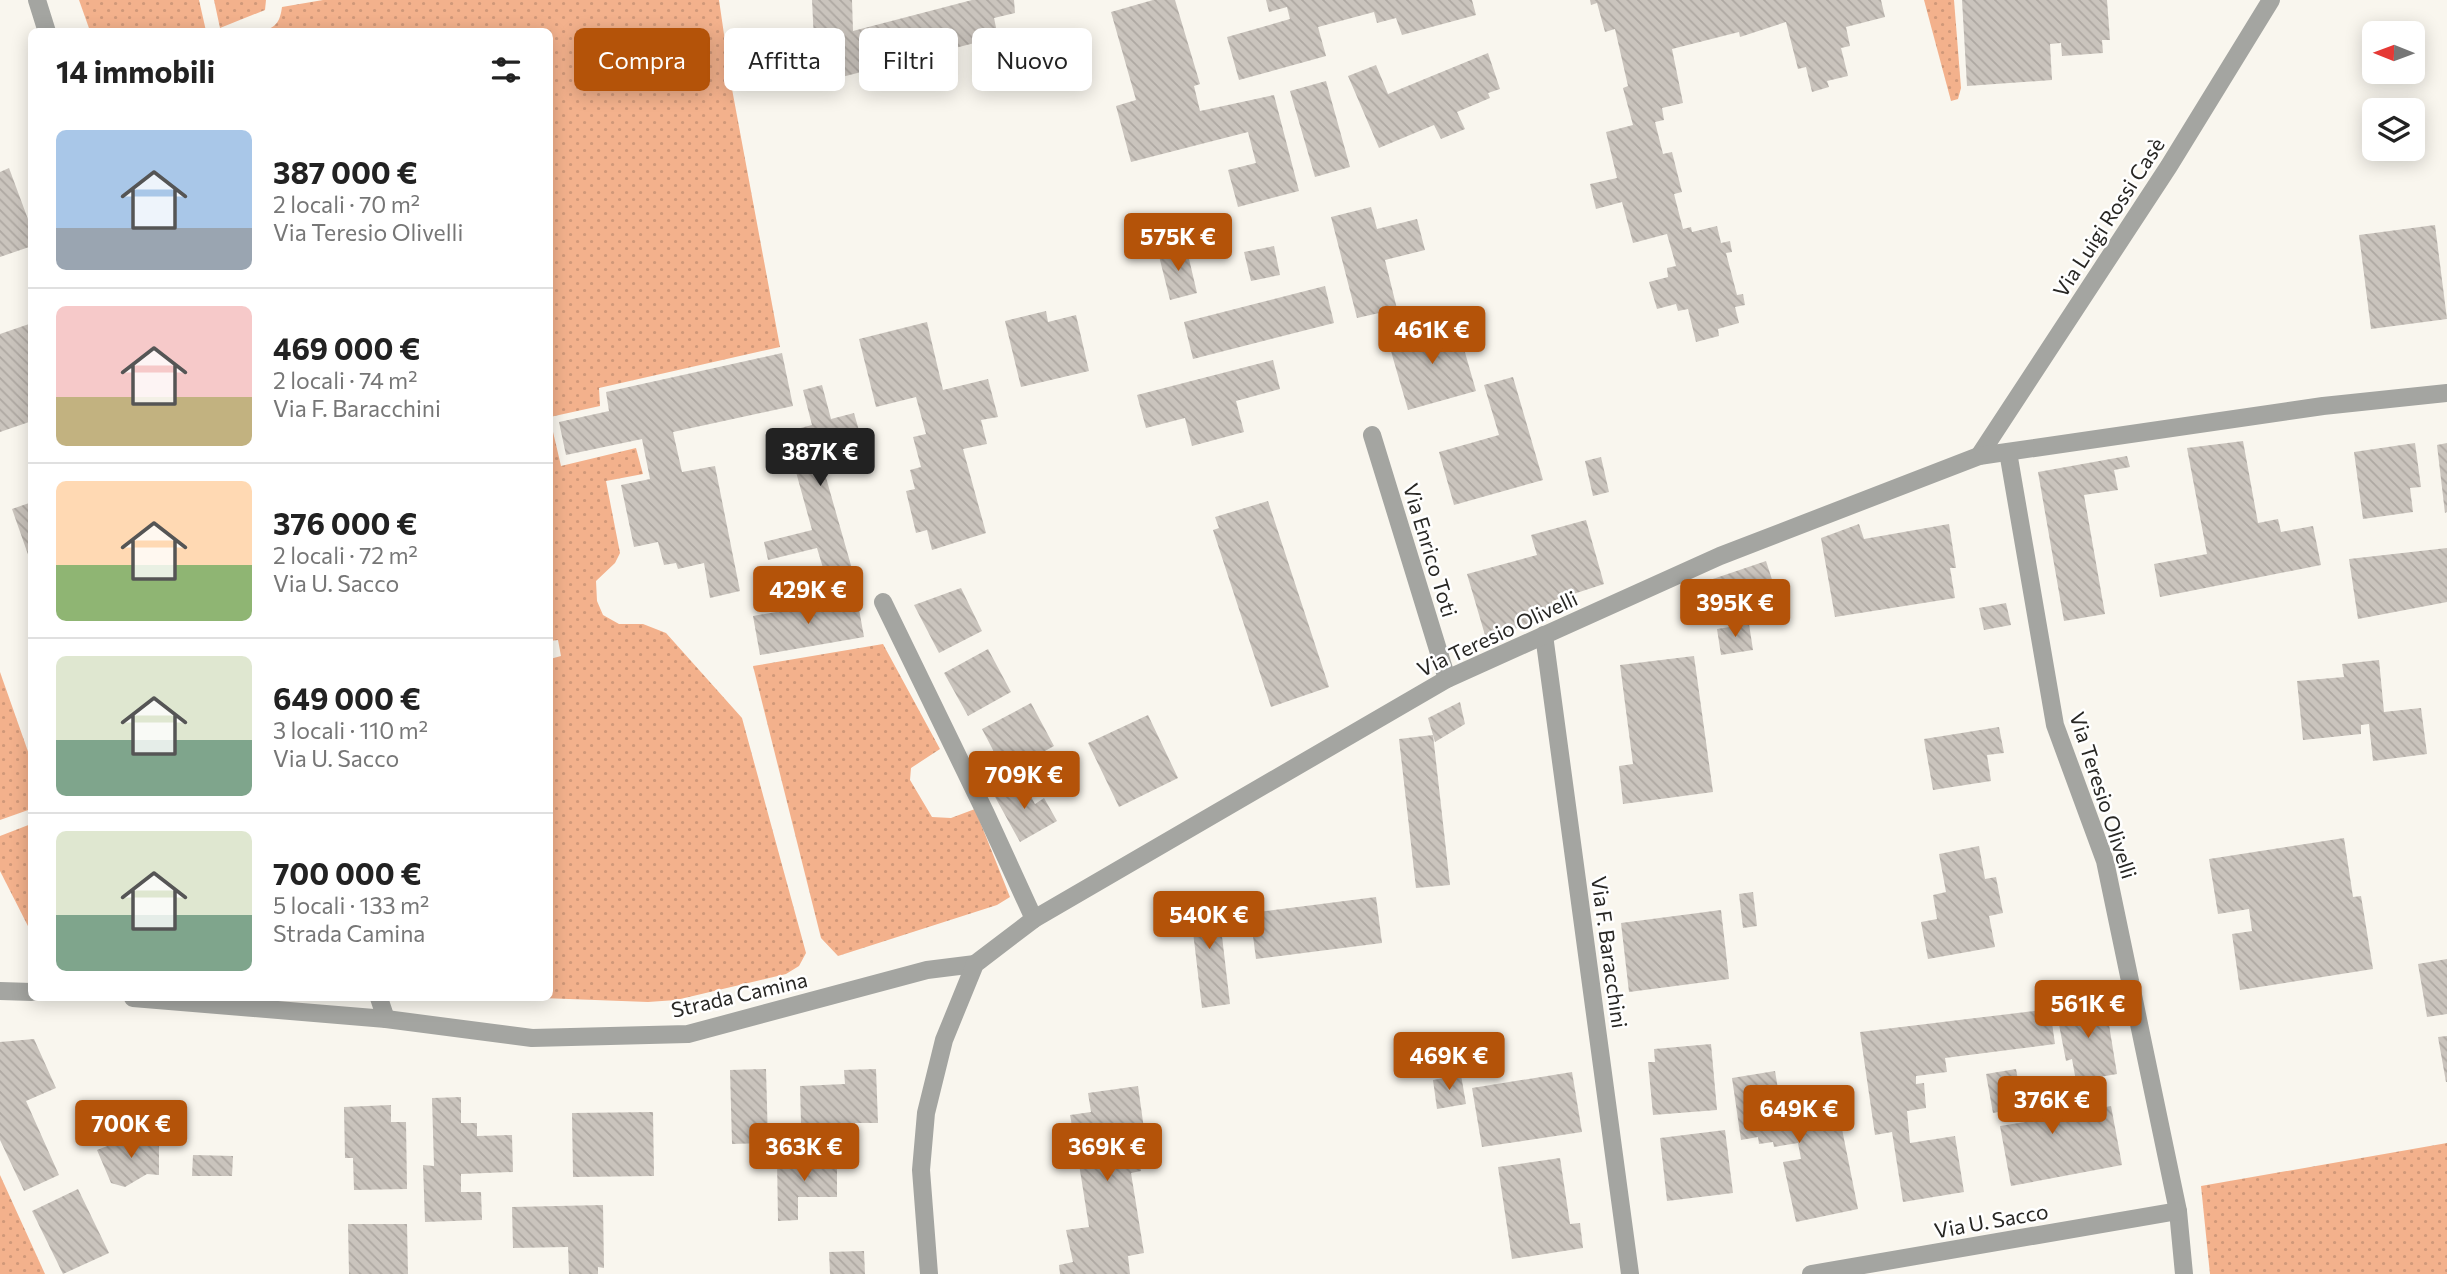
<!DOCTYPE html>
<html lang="it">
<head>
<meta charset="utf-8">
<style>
	:root { --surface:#fff; --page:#f2f2f2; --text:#222; --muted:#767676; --line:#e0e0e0; --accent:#b45309 }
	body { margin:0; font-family:Commissioner,sans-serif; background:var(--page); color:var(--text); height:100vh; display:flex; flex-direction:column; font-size:26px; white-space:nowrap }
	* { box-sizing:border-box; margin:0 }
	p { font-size:23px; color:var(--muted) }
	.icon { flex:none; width:38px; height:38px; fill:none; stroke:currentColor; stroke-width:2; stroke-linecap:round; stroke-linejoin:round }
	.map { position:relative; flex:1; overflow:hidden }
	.details { position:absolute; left:28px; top:28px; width:525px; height:973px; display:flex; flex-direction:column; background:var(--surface); border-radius:10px; box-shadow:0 4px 18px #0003 }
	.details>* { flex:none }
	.guide { position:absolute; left:574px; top:28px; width:665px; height:63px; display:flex; gap:14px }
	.needle { width:46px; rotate:271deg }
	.buttons { position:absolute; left:2362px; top:21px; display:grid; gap:14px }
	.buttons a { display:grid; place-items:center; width:63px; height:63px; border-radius:10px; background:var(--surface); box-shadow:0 4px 18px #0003; font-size:35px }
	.price { position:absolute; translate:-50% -60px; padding:0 16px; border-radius:7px; background:var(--accent); color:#fff; font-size:23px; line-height:46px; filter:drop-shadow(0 2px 4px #0008) }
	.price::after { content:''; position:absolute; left:50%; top:42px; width:21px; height:16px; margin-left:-10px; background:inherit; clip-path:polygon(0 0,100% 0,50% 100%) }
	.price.current { background:#222; color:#fff }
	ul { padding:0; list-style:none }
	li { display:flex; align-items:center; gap:21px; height:175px; padding:0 28px }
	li+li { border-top:2px solid var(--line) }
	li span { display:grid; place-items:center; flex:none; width:196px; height:140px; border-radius:10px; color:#555 }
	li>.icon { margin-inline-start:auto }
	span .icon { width:84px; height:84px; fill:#fffc; stroke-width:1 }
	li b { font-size:30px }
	h2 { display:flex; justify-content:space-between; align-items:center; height:84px; padding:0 28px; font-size:30px }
	.chip { padding:0 24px; border-radius:10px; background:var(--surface); box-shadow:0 4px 18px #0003; font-size:24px; line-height:63px }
	.chip.current { background:var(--accent); color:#fff }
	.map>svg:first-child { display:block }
	.grass { fill:url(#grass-dots) }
	.building { fill:url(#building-back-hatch) }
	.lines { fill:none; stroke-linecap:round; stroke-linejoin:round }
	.minor { stroke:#a4a5a1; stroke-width:18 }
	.labels { text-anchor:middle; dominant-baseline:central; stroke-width:5; stroke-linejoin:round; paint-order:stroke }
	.street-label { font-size:21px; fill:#282724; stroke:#fff }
</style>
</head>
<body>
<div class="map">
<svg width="2447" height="1274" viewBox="0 0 2447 1274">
	<defs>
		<pattern id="grass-dots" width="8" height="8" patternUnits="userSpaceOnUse" patternTransform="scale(1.75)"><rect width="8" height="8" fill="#f3b18c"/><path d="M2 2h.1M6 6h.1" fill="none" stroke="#d09879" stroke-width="1.8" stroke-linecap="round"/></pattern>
		<pattern id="building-back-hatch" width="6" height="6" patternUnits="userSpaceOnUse" patternTransform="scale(1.75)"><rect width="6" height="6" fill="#cac4bd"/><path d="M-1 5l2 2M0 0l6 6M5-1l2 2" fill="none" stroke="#aea8a2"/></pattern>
	</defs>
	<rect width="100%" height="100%" fill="#f9f6ee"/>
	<g class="grass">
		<polygon points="79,0 199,0 206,31 90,31"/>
		<polygon points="214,0 266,0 265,10 220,28"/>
		<path d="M323 0H719L732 89 780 347 599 388 600 406 550 417V32L263 31C277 27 280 21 282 7Z"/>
		<polygon points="1924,0 1954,0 1961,88 1958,99 1951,101"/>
		<polygon points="550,419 561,466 636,448 643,474 606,481 620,553 615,563 596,581 597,601 603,615 619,624 643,624 666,633 742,718 806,953 799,966 786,974 676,1000 648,1002 542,998 550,998 550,659 561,656 558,640 550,641"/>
		<polygon points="883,644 940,749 911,768 910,780 932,817 951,818 975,809 1010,897 997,905 838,956 821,938 753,666"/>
		<polygon points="0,672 31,760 31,809 0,820"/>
		<polygon points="31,824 32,824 31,932 0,871 0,836"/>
		<polygon points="2447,1143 2447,1274 2210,1274 2201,1186"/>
		<polygon points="0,1175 45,1274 0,1274"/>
	</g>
	<g class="building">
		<polygon points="812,0 852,0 853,31 972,0 1014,0 1015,13 994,18 998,37 834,79 833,59 815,61"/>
		<polygon points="1153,0 1175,0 1200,84 1194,86 1200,111 1274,95 1299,191 1238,207 1228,170 1256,163 1248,132 1131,162 1116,106 1136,100 1111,12"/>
		<polygon points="1266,0 1472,0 1476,15 1402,35 1396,18 1377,23 1374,12 1333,23 1318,27 1326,56 1239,80 1227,37 1290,19 1287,7 1269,12"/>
		<polygon points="1590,0 1881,0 1885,17 1846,27 1850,46 1841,48 1848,76 1827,81 1829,87 1812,92 1806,67 1798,69 1786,22 1740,37 1739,32 1672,49 1683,103 1662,108 1664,120 1655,122 1663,154 1672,152 1682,192 1674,194 1683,229 1691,227 1692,232 1717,226 1721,243 1730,241 1732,252 1726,253 1737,295 1743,294 1745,305 1735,307 1739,323 1718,329 1719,336 1696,342 1688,309 1678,311 1676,304 1657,309 1649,282 1668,277 1667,268 1676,266 1667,234 1633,243 1622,202 1596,209 1590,184 1617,178 1606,132 1633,125 1623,88 1628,86 1615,29 1605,32 1597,3 1591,5"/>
		<polygon points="1962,0 2107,0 2110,40 2102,40 2103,53 2062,56 2061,43 2050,44 2052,80 1967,86"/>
		<polygon points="1488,53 1500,89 1488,93 1490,98 1457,112 1465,129 1441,139 1434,125 1379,148 1348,76 1376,65 1388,94"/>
		<polygon points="1326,81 1350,167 1315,177 1290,91"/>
		<polygon points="9,168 32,230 32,246 0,257 0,172"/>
		<polygon points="1371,207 1377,229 1417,219 1425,250 1385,260 1397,309 1357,318 1331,217"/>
		<polygon points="2435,225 2447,319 2371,329 2359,235"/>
		<polygon points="1186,246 1197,293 1170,300 1158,252"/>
		<polygon points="1274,246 1280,275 1251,281 1244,252"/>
		<polygon points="1325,286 1334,323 1193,359 1184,322"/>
		<polygon points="1046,311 1048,322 1076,315 1089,371 1021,387 1005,321"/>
		<polygon points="1456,321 1476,391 1408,410 1388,341"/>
		<polygon points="927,322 943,390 988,379 998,417 981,420 987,444 963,449 986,533 932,550 927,530 916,533 906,491 915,489 910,470 921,467 913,437 926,434 916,397 876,407 859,339"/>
		<polygon points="32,323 32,421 0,432 0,334"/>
		<polygon points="782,353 793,406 673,432 682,472 715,466 740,591 710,598 704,563 678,569 676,563 664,565 658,542 634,547 621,485 650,479 642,439 566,455 559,422 609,411 606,392"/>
		<polygon points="1273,360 1280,389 1236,401 1244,432 1192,446 1185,418 1146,428 1137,395"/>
		<polygon points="1513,377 1543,480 1454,505 1439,452 1499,435 1484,385"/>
		<polygon points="822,385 831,419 854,413 864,448 821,460 856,583 830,591 817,548 768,560 764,542 812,530 785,432 812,425 803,390"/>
		<polygon points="2243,441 2258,523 2278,519 2281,532 2313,526 2321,565 2160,597 2154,564 2207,554 2187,448"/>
		<polygon points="2415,443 2421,487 2410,488 2413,512 2363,519 2354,452"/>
		<polygon points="2447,443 2447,512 2445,513 2437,445"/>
		<polygon points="2127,456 2130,467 2114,470 2118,490 2084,495 2105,614 2064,621 2038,472"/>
		<polygon points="1601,457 1609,492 1593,496 1585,461"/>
		<polygon points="1268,501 1329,687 1271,707 1213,530 1219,528 1215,517"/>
		<polygon points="32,502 32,563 31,563 12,509"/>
		<polygon points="1586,520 1604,584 1552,601 1554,611 1487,642 1467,574 1537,555 1531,535"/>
		<polygon points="1859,524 1864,539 1949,524 1956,568 1950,568 1955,598 1835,617 1821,538"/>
		<polygon points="2447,548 2447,602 2358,619 2349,559"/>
		<polygon points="1766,561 1777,595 1721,613 1710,580"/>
		<polygon points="961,588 982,631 939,653 914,605"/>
		<polygon points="857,598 864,637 760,655 753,616"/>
		<polygon points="2006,603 2011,625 1984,630 1979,608"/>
		<polygon points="1749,624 1753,650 1721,655 1717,629"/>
		<polygon points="988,649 1011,692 968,716 944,673"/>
		<polygon points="1694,656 1713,792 1623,804 1619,766 1633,764 1620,665"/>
		<polygon points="2379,660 2384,712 2421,708 2427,754 2373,761 2369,724 2361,725 2361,734 2303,740 2297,681 2344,677 2342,664"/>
		<polygon points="1460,702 1465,724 1435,742 1433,735 1450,885 1416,888 1399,739 1433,735 1428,718"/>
		<polygon points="1031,703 1054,746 1005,773 982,729"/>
		<polygon points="1148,715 1178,778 1119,807 1088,743"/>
		<polygon points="1999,727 2004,753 1987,755 1991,781 1933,790 1924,739"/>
		<polygon points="1022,780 1035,804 1044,798 1057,821 1020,842 994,795"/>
		<polygon points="2344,838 2353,897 2361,896 2373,969 2240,990 2232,934 2252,931 2249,909 2218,914 2209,859"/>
		<polygon points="1979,846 1985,879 1996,877 2003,913 1989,916 1995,947 1928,959 1921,922 1937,919 1933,895 1946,892 1939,854"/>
		<polygon points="1753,892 1757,926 1743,928 1739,894"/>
		<polygon points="1217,894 1230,1004 1202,1008 1189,898"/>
		<polygon points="1376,897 1382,943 1256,959 1250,913"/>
		<polygon points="1721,910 1729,979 1629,992 1621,923"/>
		<polygon points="2447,959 2447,1014 2427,1017 2418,964"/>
		<polygon points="2105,1000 2117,1074 2076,1081 2072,1059 2066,1061 2056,1009"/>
		<polygon points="2050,1009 2055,1044 1945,1058 1947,1072 1916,1076 1916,1084 1924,1083 1926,1108 1907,1111 1910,1143 1955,1136 1964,1192 1903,1202 1892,1132 1875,1135 1860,1032"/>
		<polygon points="2447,1036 2447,1082 2446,1082 2438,1037"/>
		<polygon points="34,1039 56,1088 26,1101 59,1175 24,1191 0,1140 0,1042"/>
		<polygon points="1711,1044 1717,1110 1653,1115 1648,1062 1655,1062 1654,1049"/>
		<polygon points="766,1069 768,1143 732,1144 730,1070"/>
		<polygon points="876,1069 878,1123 855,1123 856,1137 812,1138 811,1124 801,1124 800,1086 845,1084 844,1070"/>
		<polygon points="2016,1069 2022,1103 2055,1097 2058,1116 2111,1106 2122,1165 2011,1186 2000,1126 2025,1122 2022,1107 1993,1113 1986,1074"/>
		<polygon points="1775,1071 1781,1107 1830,1099 1835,1126 1841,1124 1858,1209 1796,1222 1783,1162 1801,1159 1798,1143 1774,1147 1773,1142 1759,1144 1758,1137 1741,1140 1732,1078"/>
		<polygon points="1572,1072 1582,1132 1482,1147 1472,1088"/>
		<polygon points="1461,1075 1466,1104 1437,1109 1433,1080"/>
		<polygon points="1138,1086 1145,1136 1136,1138 1141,1171 1131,1173 1144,1253 1128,1256 1130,1274 1060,1274 1059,1265 1073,1262 1066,1230 1089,1227 1079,1164 1067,1166 1063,1149 1076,1147 1070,1115 1091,1112 1088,1093"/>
		<polygon points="461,1097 461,1123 477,1123 477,1136 512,1135 513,1172 461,1174 461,1192 481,1192 482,1220 425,1222 423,1165 434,1166 432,1098"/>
		<polygon points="391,1105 391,1122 406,1122 407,1189 354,1190 353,1158 345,1158 344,1107"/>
		<polygon points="653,1112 654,1176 573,1177 572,1113"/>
		<polygon points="1725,1130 1733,1193 1667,1201 1660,1138"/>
		<polygon points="159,1136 159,1175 147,1174 125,1187 111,1183 97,1150 128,1138"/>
		<polygon points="193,1155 233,1156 232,1176 192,1176"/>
		<polygon points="777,1158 837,1158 837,1197 798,1197 798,1220 778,1221"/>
		<polygon points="1560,1158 1570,1224 1580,1223 1583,1248 1512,1259 1498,1167"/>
		<polygon points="78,1189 109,1253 63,1274 32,1211"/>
		<polygon points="603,1205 604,1268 598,1267 598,1274 569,1274 568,1247 513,1248 512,1207"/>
		<polygon points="348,1224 407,1224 408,1274 349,1274"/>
		<polygon points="864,1251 865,1274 830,1274 829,1252"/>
	</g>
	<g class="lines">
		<g class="minor">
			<polyline points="37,0 47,32"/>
			<polyline points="1372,435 1447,679"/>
			<polyline points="2008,452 2055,725 2105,861 2178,1211 2184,1274"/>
			<polyline points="1979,456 2169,166 2271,0"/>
			<polyline points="883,602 986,814 1034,919"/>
			<polyline points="1544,635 1630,1274"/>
			<polyline points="0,991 32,992"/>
			<polyline points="133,998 386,1019 532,1038 688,1034 927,970 975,964"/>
			<polyline points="379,998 386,1019"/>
			<polyline points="929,1274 921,1170 926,1113 944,1040 975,964 1034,919 1447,679 1720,556 1979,456 2323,406 2447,393"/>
			<polyline points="1811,1274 2178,1211"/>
		</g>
	</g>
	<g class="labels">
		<g class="street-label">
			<text transform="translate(2108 217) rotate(-57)">Via Luigi Rossi Casè</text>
			<text transform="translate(1431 550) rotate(73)">Via Enrico Toti</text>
			<text transform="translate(1497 633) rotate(-25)">Via Teresio Olivelli</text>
			<text transform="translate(2104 795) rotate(72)">Via Teresio Olivelli</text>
			<text transform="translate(1610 952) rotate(82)">Via F. Baracchini</text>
			<text transform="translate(739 994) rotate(-13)">Strada Camina</text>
			<text transform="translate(1991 1220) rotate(-10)">Via U. Sacco</text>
		</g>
	</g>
</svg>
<div class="buttons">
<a><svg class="needle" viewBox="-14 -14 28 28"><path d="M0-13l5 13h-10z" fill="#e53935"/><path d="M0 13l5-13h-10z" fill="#767676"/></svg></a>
<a><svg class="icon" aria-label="layers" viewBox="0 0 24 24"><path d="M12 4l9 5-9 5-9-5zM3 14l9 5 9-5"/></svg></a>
</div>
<b class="price" style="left:1178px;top:273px">575K €</b>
<b class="price" style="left:1432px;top:366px">461K €</b>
<b class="price current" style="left:820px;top:488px">387K €</b>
<b class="price" style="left:808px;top:626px">429K €</b>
<b class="price" style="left:1735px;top:639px">395K €</b>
<b class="price" style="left:1024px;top:811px">709K €</b>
<b class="price" style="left:1209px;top:951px">540K €</b>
<b class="price" style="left:2088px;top:1040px">561K €</b>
<b class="price" style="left:1449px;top:1092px">469K €</b>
<b class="price" style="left:2052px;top:1136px">376K €</b>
<b class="price" style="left:1799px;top:1145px">649K €</b>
<b class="price" style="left:131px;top:1160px">700K €</b>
<b class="price" style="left:804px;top:1183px">363K €</b>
<b class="price" style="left:1107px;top:1183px">369K €</b>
<div class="guide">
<a class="chip current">Compra</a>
<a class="chip">Affitta</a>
<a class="chip">Filtri</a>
<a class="chip">Nuovo</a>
</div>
<section class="details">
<h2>14 immobili<svg class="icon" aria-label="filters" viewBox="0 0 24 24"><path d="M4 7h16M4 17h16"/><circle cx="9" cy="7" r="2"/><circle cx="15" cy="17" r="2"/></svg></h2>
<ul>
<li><span style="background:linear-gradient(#a9c7e8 70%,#9aa5b1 0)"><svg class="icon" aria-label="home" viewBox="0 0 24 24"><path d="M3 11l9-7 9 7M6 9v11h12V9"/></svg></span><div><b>387 000 €</b><p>2 locali · 70 m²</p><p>Via Teresio Olivelli</p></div></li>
<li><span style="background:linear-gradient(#f6c9c9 65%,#c2b280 0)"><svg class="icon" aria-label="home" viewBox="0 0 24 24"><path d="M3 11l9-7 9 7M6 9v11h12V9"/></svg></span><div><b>469 000 €</b><p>2 locali · 74 m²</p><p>Via F. Baracchini</p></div></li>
<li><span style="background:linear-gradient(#ffd9b3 60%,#8fb573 0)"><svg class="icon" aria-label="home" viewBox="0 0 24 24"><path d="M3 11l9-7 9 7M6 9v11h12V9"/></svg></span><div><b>376 000 €</b><p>2 locali · 72 m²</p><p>Via U. Sacco</p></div></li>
<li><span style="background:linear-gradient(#dfe7d0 60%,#7fa58c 0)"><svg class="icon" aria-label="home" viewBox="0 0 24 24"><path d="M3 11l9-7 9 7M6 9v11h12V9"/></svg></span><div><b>649 000 €</b><p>3 locali · 110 m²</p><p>Via U. Sacco</p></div></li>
<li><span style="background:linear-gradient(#dfe7d0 60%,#7fa58c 0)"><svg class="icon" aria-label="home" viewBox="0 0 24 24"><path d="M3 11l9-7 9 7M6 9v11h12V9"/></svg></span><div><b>700 000 €</b><p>5 locali · 133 m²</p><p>Strada Camina</p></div></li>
</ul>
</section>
</div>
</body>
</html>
